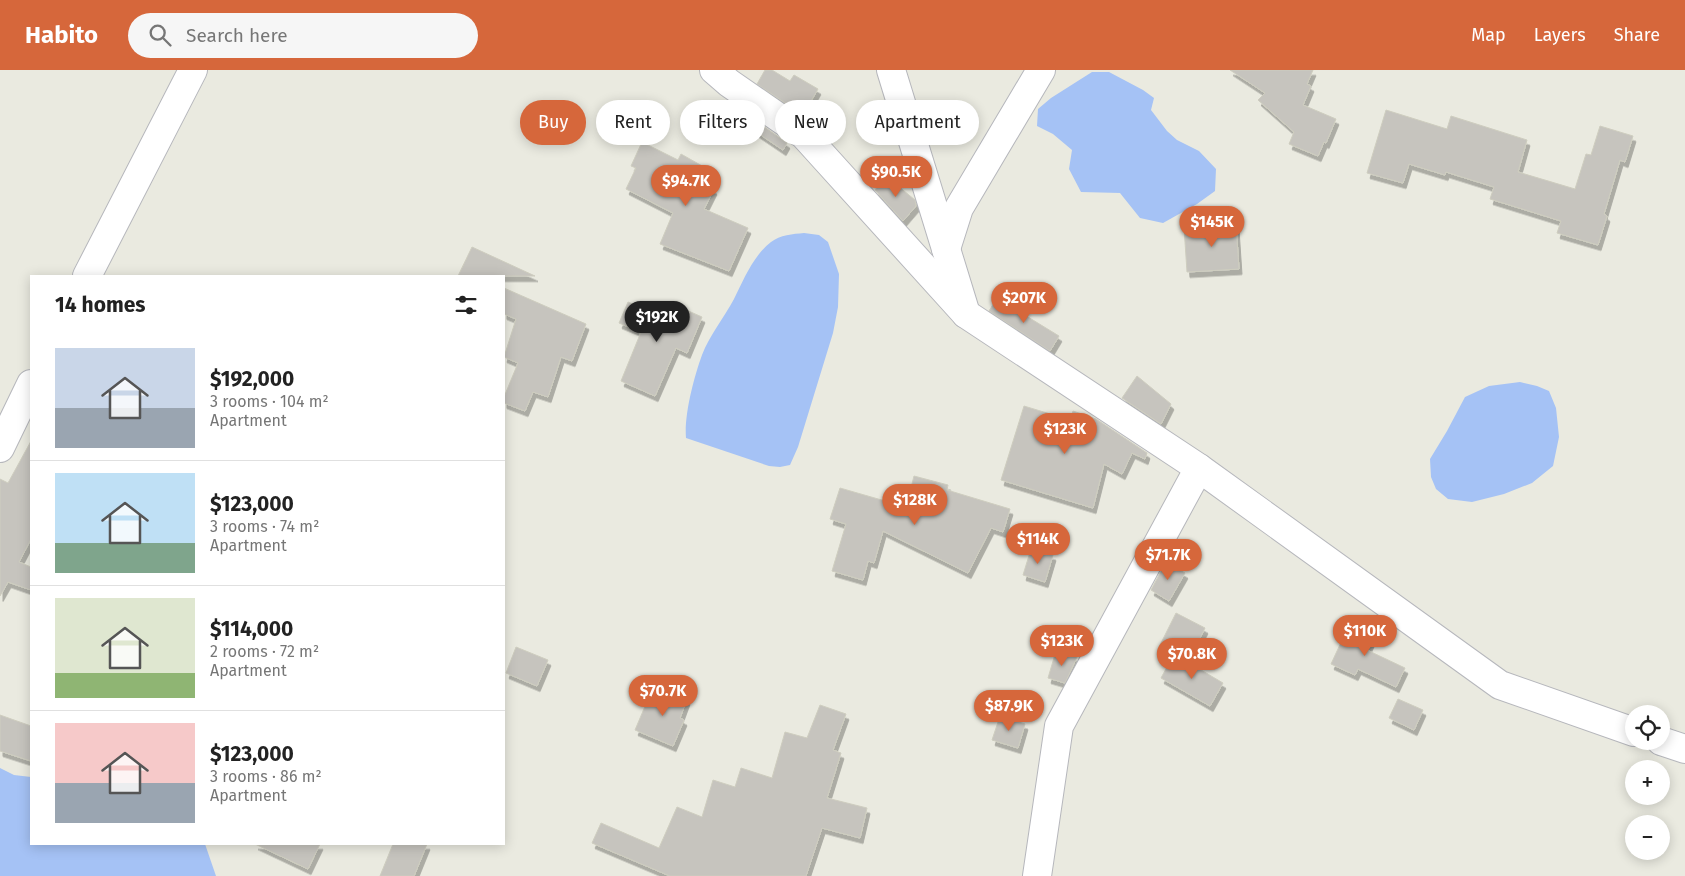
<!DOCTYPE html>
<html lang="en">
<head>
<meta charset="utf-8">
<style>
	:root { --surface:#fff; --page:#f6f6f6; --text:#222; --muted:#767676; --line:#e0e0e0; --accent:#d6673b }
	body { margin:0; font-family:"Fira Sans",sans-serif; background:var(--page); color:var(--text); height:100vh; display:flex; flex-direction:column; font-size:19px; white-space:nowrap }
	* { box-sizing:border-box; margin:0 }
	p { font-size:16px; color:var(--muted) }
	.icon { flex:none; width:28px; height:28px; fill:none; stroke:currentColor; stroke-width:2; stroke-linecap:round; stroke-linejoin:round }
	.map { position:relative; flex:1; overflow:hidden }
	.sheet { position:absolute; left:30px; top:205px; width:475px; height:570px; display:flex; flex-direction:column; background:var(--surface); border-radius:0px; box-shadow:0 2px 12px #0003 }
	.sheet>* { flex:none }
	.top-card { position:absolute; left:520px; top:30px; width:475px; height:45px; display:flex; gap:10px }
	.buttons { position:absolute; left:1625px; top:635px; display:grid; gap:10px }
	.buttons a { display:grid; place-items:center; width:45px; height:45px; border-radius:50%; background:var(--surface); box-shadow:0 2px 12px #0003; font-size:25px }
	.price { position:absolute; translate:-50% -42px; padding:0 11px; border-radius:18px; background:var(--accent); color:#fff; font-size:16px; line-height:32px; filter:drop-shadow(0 1px 2px #0008) }
	.price::after { content:''; position:absolute; left:50%; top:30px; width:15px; height:11px; margin-left:-8px; background:inherit; clip-path:polygon(0 0,100% 0,50% 100%) }
	.price.selected { background:#222; color:#fff }
	ul { padding:0; list-style:none }
	li { display:flex; align-items:center; gap:15px; height:125px; padding:0 25px }
	li+li { border-top:1px solid var(--line) }
	li span { display:grid; place-items:center; flex:none; width:140px; height:100px; border-radius:0px; color:#555 }
	li>.icon { margin-inline-start:auto }
	span .icon { width:60px; height:60px; fill:#fffc; stroke-width:1 }
	li b { font-size:21px }
	h2 { display:flex; justify-content:space-between; align-items:center; height:60px; padding:0 25px; font-size:21px }
	.tag { padding:0 18px; border-radius:22px; background:var(--surface); box-shadow:0 2px 12px #0003; font-size:18px; line-height:45px }
	.tag.selected { background:var(--accent); color:#fff }
	header { display:flex; align-items:center; gap:30px; box-sizing:border-box; height:70px; padding:0 25px; background:var(--accent); color:#fff }
	header strong { font-size:24px }
	nav { display:flex; gap:28px; margin-inline-start:auto; font-size:18px }
	.search { width:350px; height:45px; background:var(--page); display:flex; align-items:center; gap:12px; box-sizing:border-box; padding:0 18px; border-radius:28px; color:var(--muted); font-size:19px }
	.map>svg:first-child { display:block }
	.water { fill:#a5c2f5 }
	.building { fill:#c6c4be; stroke:#cecdbf; filter:url(#shadow) }
	.lines { fill:none; stroke-linecap:round; stroke-linejoin:round }
	.minor-casing { stroke:#b6b7bc; stroke-width:30 }
	.tertiary-casing { stroke:#b6b7bc; stroke-width:30 }
	.minor { stroke:#fff; stroke-width:28 }
	.tertiary { stroke:#fff; stroke-width:28 }
</style>
</head>
<body>
<header>
<strong>Habito</strong>
<div class="search"><svg class="icon" aria-label="search" viewBox="0 0 24 24"><circle cx="10" cy="10" r="6"/><path d="M15 15l6 6"/></svg>Search here</div>
<nav><a>Map</a><a>Layers</a><a>Share</a></nav>
</header>
<div class="map">
<svg width="1685" height="806" viewBox="0 0 1685 806">
	<defs>
		<filter id="shadow"><feDropShadow dx="3" dy="5.5" stdDeviation="0" flood-color="#0004"/></filter>
	</defs>
	<rect width="100%" height="100%" fill="#eaeae0"/>
	<g class="water">
		<polygon points="1092,2 1109,2 1143,20 1154,28 1151,40 1167,61 1177,70 1199,81 1216,99 1215,121 1197,134 1163,153 1140,148 1120,123 1081,122 1069,99 1072,80 1053,64 1037,56 1038,39 1051,28"/>
		<path d="M804 163 819 165 828 172 839 204 838 237 833 263 798 377 790 395 780 397 769 396 686 368C684 345 694 307 702 285 709 266 724 248 734 229 744 209 753 186 771 172 780 165 793 164 804 163Z"/>
		<polygon points="1520,312 1537,316 1549,321 1556,338 1559,367 1553,396 1532,413 1504,424 1472,432 1448,429 1436,419 1431,407 1430,389 1447,361 1465,327 1489,316"/>
		<polygon points="0,698 14,705 31,707 31,774 205,774 216,806 0,806"/>
	</g>
	<g class="building">
		<polygon points="765,0 772,0 790,11 794,5 818,19 803,45 757,14"/>
		<polygon points="1230,0 1313,0 1307,14 1311,16 1303,35 1336,49 1326,73 1324,72 1318,86 1289,74 1294,62 1258,30 1265,23"/>
		<polygon points="1386,40 1447,59 1451,46 1527,70 1518,102 1575,119 1586,84 1591,85 1600,56 1633,66 1625,92 1620,90 1604,144 1607,146 1598,175 1557,163 1561,151 1490,129 1494,117 1446,102 1445,105 1409,94 1403,113 1367,103"/>
		<polygon points="742,41 787,73 783,80 737,49"/>
		<polygon points="642,72 678,90 681,84 704,97 697,110 714,119 704,139 748,158 729,201 660,174 673,143 626,119 636,98 631,96"/>
		<polygon points="886,106 915,130 916,136 903,151 875,120"/>
		<polygon points="1236,154 1239,199 1187,202 1184,157"/>
		<polygon points="472,177 535,206 458,206"/>
		<polygon points="504,218 586,254 572,291 561,287 548,327 533,322 525,341 504,333 504,327 518,293 504,287 516,249 504,244"/>
		<polygon points="997,228 1059,266 1050,281 989,241"/>
		<polygon points="628,232 662,246 668,232 702,247 687,283 676,278 655,326 621,311 641,262 619,253"/>
		<polygon points="1137,306 1171,334 1161,354 1122,328"/>
		<polygon points="1024,336 1070,350 1073,341 1096,349 1147,383 1145,389 1132,383 1122,404 1104,394 1093,438 1001,410"/>
		<polygon points="31,371 31,469 19,492 31,497 31,520 8,512 0,526 0,409 8,413"/>
		<polygon points="914,406 948,415 947,420 1010,439 1003,462 991,458 968,503 883,461 874,493 868,491 863,510 832,501 846,454 830,449 840,418 906,437"/>
		<polygon points="1031,479 1053,485 1045,512 1023,505"/>
		<polygon points="1166,492 1185,503 1169,531 1151,520"/>
		<polygon points="1176,543 1205,558 1188,592 1159,577"/>
		<polygon points="1350,553 1374,565 1367,580 1405,598 1396,617 1358,599 1355,605 1331,594"/>
		<polygon points="516,577 548,590 537,616 506,603"/>
		<polygon points="1056,581 1077,587 1065,613 1048,608"/>
		<polygon points="1174,584 1223,613 1210,636 1161,608"/>
		<polygon points="659,617 687,629 680,648 684,650 673,676 635,660 646,634 651,636"/>
		<polygon points="1398,629 1423,640 1414,660 1389,648"/>
		<polygon points="820,635 846,644 833,680 841,683 827,728 867,738 860,768 822,758 806,806 670,806 592,773 601,753 659,778 677,737 702,747 713,710 735,717 741,698 772,708 785,662 807,668"/>
		<polygon points="0,645 31,656 31,691 0,681"/>
		<polygon points="1000,646 1025,654 1018,678 992,670"/>
		<polygon points="255,774 320,774 308,799"/>
		<polygon points="393,774 427,774 414,806 380,806"/>
	</g>
	<g class="lines">
		<g class="minor-casing">
			<g id="minor">
				<polyline points="891,0 966,244"/>
				<polyline points="946,179 959,138 1041,0"/>
				<polyline points="87,206 193,0"/>
				<polyline points="0,378 31,314"/>
			</g>
		</g>
		<g class="tertiary-casing">
			<g id="tertiary">
				<polyline points="714,0 729,13 804,65 966,244 1199,398 1500,615 1634,662"/>
				<polyline points="1661,671 1685,679"/>
				<polyline points="1037,806 1059,656 1199,398"/>
			</g>
		</g>
		<use href="#minor" class="minor"/>
		<use href="#tertiary" class="tertiary"/>
	</g>
</svg>
<div class="buttons">
<a><svg class="icon" aria-label="locate" viewBox="0 0 24 24"><circle cx="12" cy="12" r="6"/><path d="M12 2v4M12 18v4M2 12h4M18 12h4"/></svg></a>
<a>+</a>
<a>−</a>
</div>
<b class="price" style="left:896px;top:128px">$90.5K</b>
<b class="price" style="left:686px;top:137px">$94.7K</b>
<b class="price" style="left:1212px;top:178px">$145K</b>
<b class="price" style="left:1024px;top:254px">$207K</b>
<b class="price selected" style="left:657px;top:273px">$192K</b>
<b class="price" style="left:1065px;top:385px">$123K</b>
<b class="price" style="left:915px;top:456px">$128K</b>
<b class="price" style="left:1038px;top:495px">$114K</b>
<b class="price" style="left:1168px;top:511px">$71.7K</b>
<b class="price" style="left:1365px;top:587px">$110K</b>
<b class="price" style="left:1062px;top:597px">$123K</b>
<b class="price" style="left:1192px;top:610px">$70.8K</b>
<b class="price" style="left:663px;top:647px">$70.7K</b>
<b class="price" style="left:1009px;top:662px">$87.9K</b>
<div class="top-card">
<a class="tag selected">Buy</a>
<a class="tag">Rent</a>
<a class="tag">Filters</a>
<a class="tag">New</a>
<a class="tag">Apartment</a>
</div>
<section class="sheet">
<h2>14 homes<svg class="icon" aria-label="filters" viewBox="0 0 24 24"><path d="M4 7h16M4 17h16"/><circle cx="9" cy="7" r="2"/><circle cx="15" cy="17" r="2"/></svg></h2>
<ul>
<li><span style="background:linear-gradient(#c9d6e8 60%,#9aa5b1 0)"><svg class="icon" aria-label="home" viewBox="0 0 24 24"><path d="M3 11l9-7 9 7M6 9v11h12V9"/></svg></span><div><b>$192,000</b><p>3 rooms · 104 m²</p><p>Apartment</p></div></li>
<li><span style="background:linear-gradient(#bfe0f5 70%,#7fa58c 0)"><svg class="icon" aria-label="home" viewBox="0 0 24 24"><path d="M3 11l9-7 9 7M6 9v11h12V9"/></svg></span><div><b>$123,000</b><p>3 rooms · 74 m²</p><p>Apartment</p></div></li>
<li><span style="background:linear-gradient(#dfe7d0 75%,#8fb573 0)"><svg class="icon" aria-label="home" viewBox="0 0 24 24"><path d="M3 11l9-7 9 7M6 9v11h12V9"/></svg></span><div><b>$114,000</b><p>2 rooms · 72 m²</p><p>Apartment</p></div></li>
<li><span style="background:linear-gradient(#f6c9c9 60%,#9aa5b1 0)"><svg class="icon" aria-label="home" viewBox="0 0 24 24"><path d="M3 11l9-7 9 7M6 9v11h12V9"/></svg></span><div><b>$123,000</b><p>3 rooms · 86 m²</p><p>Apartment</p></div></li>
</ul>
</section>
</div>
</body>
</html>
